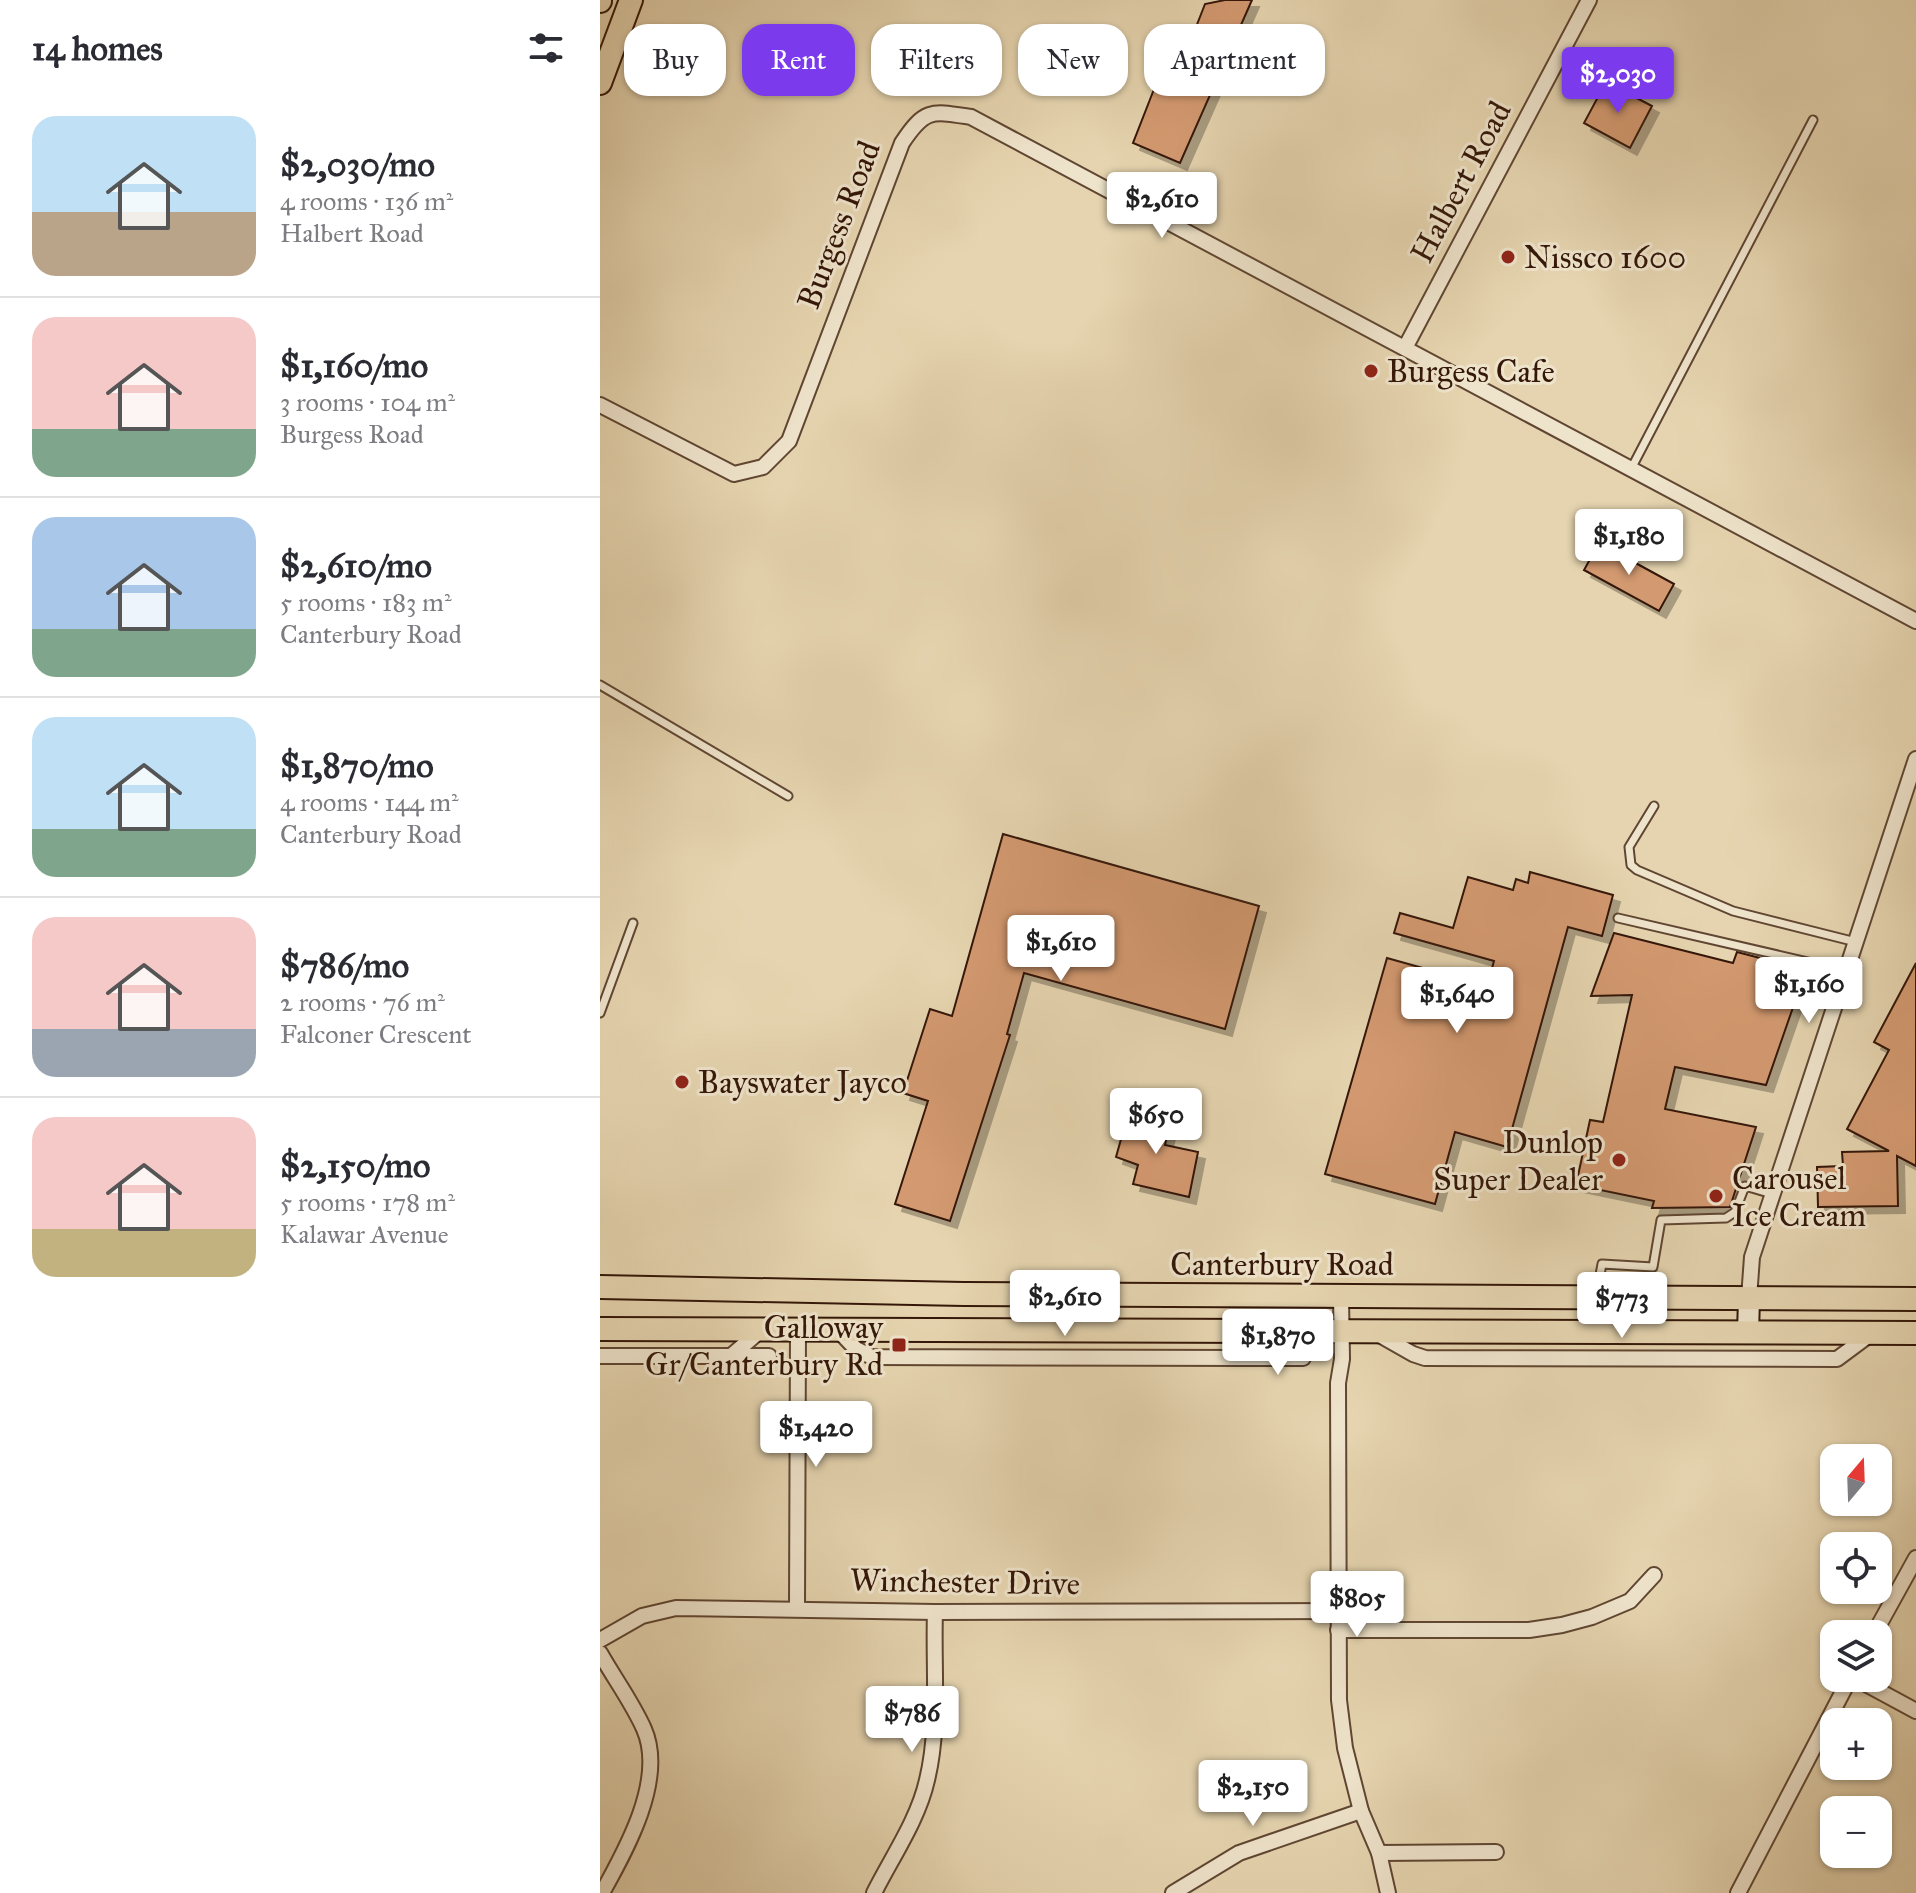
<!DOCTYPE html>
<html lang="en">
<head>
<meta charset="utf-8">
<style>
	:root { --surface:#fff; --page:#f2f2f3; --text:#2b2b33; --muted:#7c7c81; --line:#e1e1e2; --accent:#7c3aed }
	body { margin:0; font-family:"IM FELL Great Primer",serif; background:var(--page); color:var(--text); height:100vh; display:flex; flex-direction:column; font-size:30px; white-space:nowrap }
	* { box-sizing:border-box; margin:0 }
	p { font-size:26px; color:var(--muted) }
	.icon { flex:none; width:44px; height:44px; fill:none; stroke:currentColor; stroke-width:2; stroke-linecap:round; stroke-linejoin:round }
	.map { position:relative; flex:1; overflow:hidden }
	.panel { display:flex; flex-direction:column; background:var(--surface); width:600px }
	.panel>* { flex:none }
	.top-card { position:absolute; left:24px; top:24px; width:760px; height:72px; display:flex; gap:16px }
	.needle { width:52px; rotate:19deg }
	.tools { position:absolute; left:1220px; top:1444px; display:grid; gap:16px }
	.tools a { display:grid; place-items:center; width:72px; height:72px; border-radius:16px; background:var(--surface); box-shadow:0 2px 6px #0004; font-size:40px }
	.price { position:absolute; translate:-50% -68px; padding:0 18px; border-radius:8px; background:#fff; color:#222; font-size:26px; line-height:52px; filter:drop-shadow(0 2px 4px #0008) }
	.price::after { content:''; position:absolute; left:50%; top:48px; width:24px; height:18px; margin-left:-12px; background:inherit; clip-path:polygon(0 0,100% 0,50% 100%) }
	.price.on { background:var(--accent); color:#fff }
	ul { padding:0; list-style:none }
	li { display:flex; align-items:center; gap:24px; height:200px; padding:0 32px }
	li+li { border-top:2px solid var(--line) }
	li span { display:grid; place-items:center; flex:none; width:224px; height:160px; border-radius:24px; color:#555 }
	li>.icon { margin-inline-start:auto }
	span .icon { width:96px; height:96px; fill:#fffc; stroke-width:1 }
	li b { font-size:34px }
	h2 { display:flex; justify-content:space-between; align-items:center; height:96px; padding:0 32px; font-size:34px }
	.tag { padding:0 28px; border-radius:24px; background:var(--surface); box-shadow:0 2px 6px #0004; font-size:28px; line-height:72px }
	.tag.on { background:var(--accent); color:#fff }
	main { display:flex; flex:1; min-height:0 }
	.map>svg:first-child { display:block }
	.building { fill:#d3996f; stroke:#341708; stroke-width:2; filter:url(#shadow) }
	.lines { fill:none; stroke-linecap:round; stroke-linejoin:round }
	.lane-casing { stroke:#604632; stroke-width:11 }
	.street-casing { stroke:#604632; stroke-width:18 }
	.secondary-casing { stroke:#341708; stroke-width:24 }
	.primary-casing { stroke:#341708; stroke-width:26 }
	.lane { stroke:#eee3cb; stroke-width:7 }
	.street { stroke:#eee3cb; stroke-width:14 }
	.secondary { stroke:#eee3cb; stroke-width:20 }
	.primary { stroke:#e5d4af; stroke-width:22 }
	.poi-dot { fill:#8f2418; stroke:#eee3cb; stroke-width:3 }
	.labels { text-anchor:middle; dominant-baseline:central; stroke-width:6; stroke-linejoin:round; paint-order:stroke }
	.street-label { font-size:32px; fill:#341708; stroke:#eee3cb }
	.poi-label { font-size:32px; fill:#341708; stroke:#eee3cb; text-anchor:start }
</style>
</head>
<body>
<main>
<section class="panel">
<h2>14 homes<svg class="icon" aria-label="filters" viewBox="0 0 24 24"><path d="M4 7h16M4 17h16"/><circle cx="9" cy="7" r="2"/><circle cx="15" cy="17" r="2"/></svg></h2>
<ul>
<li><span style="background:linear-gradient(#bfe0f5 60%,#b9a48a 0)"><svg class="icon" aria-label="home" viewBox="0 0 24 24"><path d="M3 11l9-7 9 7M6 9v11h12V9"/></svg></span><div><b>$2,030/mo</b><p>4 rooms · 136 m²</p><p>Halbert Road</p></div></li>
<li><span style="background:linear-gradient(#f6c9c9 70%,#7fa58c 0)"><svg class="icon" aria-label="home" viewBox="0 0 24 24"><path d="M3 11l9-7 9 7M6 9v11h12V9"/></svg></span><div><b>$1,160/mo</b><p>3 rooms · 104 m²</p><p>Burgess Road</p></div></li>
<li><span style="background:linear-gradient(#a9c7e8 70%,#7fa58c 0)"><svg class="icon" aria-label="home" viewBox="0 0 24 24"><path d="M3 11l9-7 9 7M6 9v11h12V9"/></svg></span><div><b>$2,610/mo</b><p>5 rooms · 183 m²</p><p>Canterbury Road</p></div></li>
<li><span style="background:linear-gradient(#bfe0f5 70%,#7fa58c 0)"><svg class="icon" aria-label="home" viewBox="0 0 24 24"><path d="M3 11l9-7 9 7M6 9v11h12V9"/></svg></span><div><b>$1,870/mo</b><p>4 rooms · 144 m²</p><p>Canterbury Road</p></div></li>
<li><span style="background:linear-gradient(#f6c9c9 70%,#9aa5b1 0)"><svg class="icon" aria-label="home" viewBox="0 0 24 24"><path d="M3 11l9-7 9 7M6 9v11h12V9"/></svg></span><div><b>$786/mo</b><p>2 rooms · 76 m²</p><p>Falconer Crescent</p></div></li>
<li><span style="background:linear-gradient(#f6c9c9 70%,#c2b280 0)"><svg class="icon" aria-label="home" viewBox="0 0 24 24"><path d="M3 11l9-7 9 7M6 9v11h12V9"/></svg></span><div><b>$2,150/mo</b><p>5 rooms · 178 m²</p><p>Kalawar Avenue</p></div></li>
</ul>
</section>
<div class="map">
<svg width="1316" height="1893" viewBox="0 0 1316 1893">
	<defs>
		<filter id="shadow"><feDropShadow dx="7" dy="7" stdDeviation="0" flood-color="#0004"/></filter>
	</defs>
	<rect width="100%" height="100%" fill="#e5d4af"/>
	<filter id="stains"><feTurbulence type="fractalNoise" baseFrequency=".0025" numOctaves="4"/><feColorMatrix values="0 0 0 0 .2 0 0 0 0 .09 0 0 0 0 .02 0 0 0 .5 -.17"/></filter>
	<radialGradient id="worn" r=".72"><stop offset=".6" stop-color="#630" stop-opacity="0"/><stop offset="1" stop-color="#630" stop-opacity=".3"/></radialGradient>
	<g class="building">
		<polygon points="625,0 652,0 580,163 533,143 558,79 573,86 605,4"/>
		<polygon points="1006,82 1052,106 1030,148 984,123"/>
		<polygon points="999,543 1074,584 1059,611 984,570"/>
		<polygon points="403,834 659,906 625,1029 424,973 407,1034 410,1035 350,1221 295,1204 328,1101 303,1093 330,1009 352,1016"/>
		<polygon points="930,872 1013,895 1002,936 968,927 907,1147 855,1132 835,1204 725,1174 787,958 887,986 894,961 794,933 800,913 853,928 868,877 913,890 916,879 928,883"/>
		<polygon points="1014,933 1133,963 1137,952 1206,970 1166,1085 1075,1067 1065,1109 1156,1127 1130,1207 1052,1208 1054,1201 976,1185 990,1120 1003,1122 1032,995 991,996"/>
		<polygon points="1316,963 1316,1166 1297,1156 1298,1206 1218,1207 1217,1167 1243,1166 1242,1152 1289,1151 1247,1129 1289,1050 1274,1042"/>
		<polygon points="529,1111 570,1123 565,1145 598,1152 589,1197 533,1184 538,1165 516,1157"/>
	</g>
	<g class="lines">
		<g class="lane-casing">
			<g id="lane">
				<polyline points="1031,469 1213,120"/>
				<polyline points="0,685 188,796"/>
				<polyline points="1054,806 1029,847 1031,865 1037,870 1133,911 1256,942"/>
				<polyline points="1018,918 1247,971"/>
				<polyline points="0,1013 33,923"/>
				<polyline points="996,1296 1002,1264 1053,1267 1061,1220 1126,1218 1135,1212 1145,1186 1172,1194"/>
			</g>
		</g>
		<g class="street-casing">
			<g id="street">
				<polyline points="805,348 989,0"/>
				<path d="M0 405 134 474 163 467 189 441 302 143C325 108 332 111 371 117L1316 621"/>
				<polyline points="741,1297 742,1359 738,1383 739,1700 745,1748 761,1811 779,1853 788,1893"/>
				<polyline points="1149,1298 1152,1257 1316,759"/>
				<polyline points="237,1329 256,1349 272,1357 653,1358 691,1331"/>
				<polyline points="776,1333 813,1354 825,1358 1237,1359 1272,1333"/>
				<polyline points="0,1356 131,1356 161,1330"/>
				<polyline points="131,1356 169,1356"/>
				<polyline points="654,1358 703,1358"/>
				<polyline points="197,1608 198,1330"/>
				<polyline points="738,1630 929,1630 962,1625 992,1617 1030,1601 1054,1575"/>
				<polyline points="1274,1634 1316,1558"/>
				<polyline points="0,1640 42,1616 76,1608 335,1612 738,1611"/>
				<path d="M0 1653C14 1678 32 1702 44 1729 66 1779 26 1850 2 1893"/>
				<polyline points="1255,1678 1316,1711"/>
				<polyline points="779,1853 896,1852"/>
				<path d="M274 1893C292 1857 318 1820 327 1780 340 1727 333 1667 335 1612"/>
				<polyline points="573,1893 639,1853 761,1811"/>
				<polyline points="1138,1893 1250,1678"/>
			</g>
		</g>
		<g class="secondary-casing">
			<polyline id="secondary" points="1148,1333 1149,1298"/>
		</g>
		<g class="primary-casing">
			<g id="primary">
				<polyline points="0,1 0,0"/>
				<polyline points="0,83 31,0"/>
				<polyline points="0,1287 364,1294 1316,1299"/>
				<polyline points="0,1329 1316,1333"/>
			</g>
		</g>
		<use href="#lane" class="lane"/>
		<use href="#street" class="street"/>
		<use href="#secondary" class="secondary"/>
		<use href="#primary" class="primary"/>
	</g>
	<g class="poi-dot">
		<circle cx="908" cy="257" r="8"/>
		<circle cx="771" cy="371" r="8"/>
		<circle cx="82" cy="1082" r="8"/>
		<circle cx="1019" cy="1160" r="8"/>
		<circle cx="1116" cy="1196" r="8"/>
		<rect x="291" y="1337" width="16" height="16" rx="4"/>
	</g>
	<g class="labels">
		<g class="street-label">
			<text transform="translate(861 182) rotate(-62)">Halbert Road</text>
			<text transform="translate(239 225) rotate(-69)">Burgess Road</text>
			<text x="682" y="1264">Canterbury Road</text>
			<text transform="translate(365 1582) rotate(1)">Winchester Drive</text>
		</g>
		<g class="poi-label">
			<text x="924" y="257">Nissco 1600</text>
			<text x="787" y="371">Burgess Cafe</text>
			<text x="98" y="1082">Bayswater Jayco</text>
			<text x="1003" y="1142" text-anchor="end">Dunlop<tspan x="1003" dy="37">Super Dealer</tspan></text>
			<text x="1132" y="1178">Carousel<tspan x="1132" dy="37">Ice Cream</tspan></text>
			<text x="283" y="1327" text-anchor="end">Galloway<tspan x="283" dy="37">Gr/Canterbury Rd</tspan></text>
		</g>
	</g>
	<rect width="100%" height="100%" filter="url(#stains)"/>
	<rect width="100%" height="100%" fill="url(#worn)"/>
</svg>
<div class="tools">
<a><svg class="needle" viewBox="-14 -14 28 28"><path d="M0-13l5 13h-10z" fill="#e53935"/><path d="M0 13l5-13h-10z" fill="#7c7c81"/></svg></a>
<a><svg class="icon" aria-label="locate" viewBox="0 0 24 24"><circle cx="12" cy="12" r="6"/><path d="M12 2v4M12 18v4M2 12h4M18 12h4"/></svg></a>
<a><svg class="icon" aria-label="layers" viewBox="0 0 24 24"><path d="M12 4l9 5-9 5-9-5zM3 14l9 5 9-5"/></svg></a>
<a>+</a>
<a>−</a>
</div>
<b class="price on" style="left:1018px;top:115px">$2,030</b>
<b class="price" style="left:562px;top:240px">$2,610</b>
<b class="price" style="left:1029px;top:577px">$1,180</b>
<b class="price" style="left:461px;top:983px">$1,610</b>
<b class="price" style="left:1209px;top:1025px">$1,160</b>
<b class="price" style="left:857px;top:1035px">$1,640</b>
<b class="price" style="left:556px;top:1156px">$650</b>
<b class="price" style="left:465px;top:1338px">$2,610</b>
<b class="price" style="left:1022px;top:1340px">$773</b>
<b class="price" style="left:678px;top:1377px">$1,870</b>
<b class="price" style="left:216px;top:1469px">$1,420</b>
<b class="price" style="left:757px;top:1639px">$805</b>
<b class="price" style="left:312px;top:1754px">$786</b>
<b class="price" style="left:653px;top:1828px">$2,150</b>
<div class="top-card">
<a class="tag">Buy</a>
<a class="tag on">Rent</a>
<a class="tag">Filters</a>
<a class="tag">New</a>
<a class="tag">Apartment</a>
</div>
</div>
</main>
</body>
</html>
